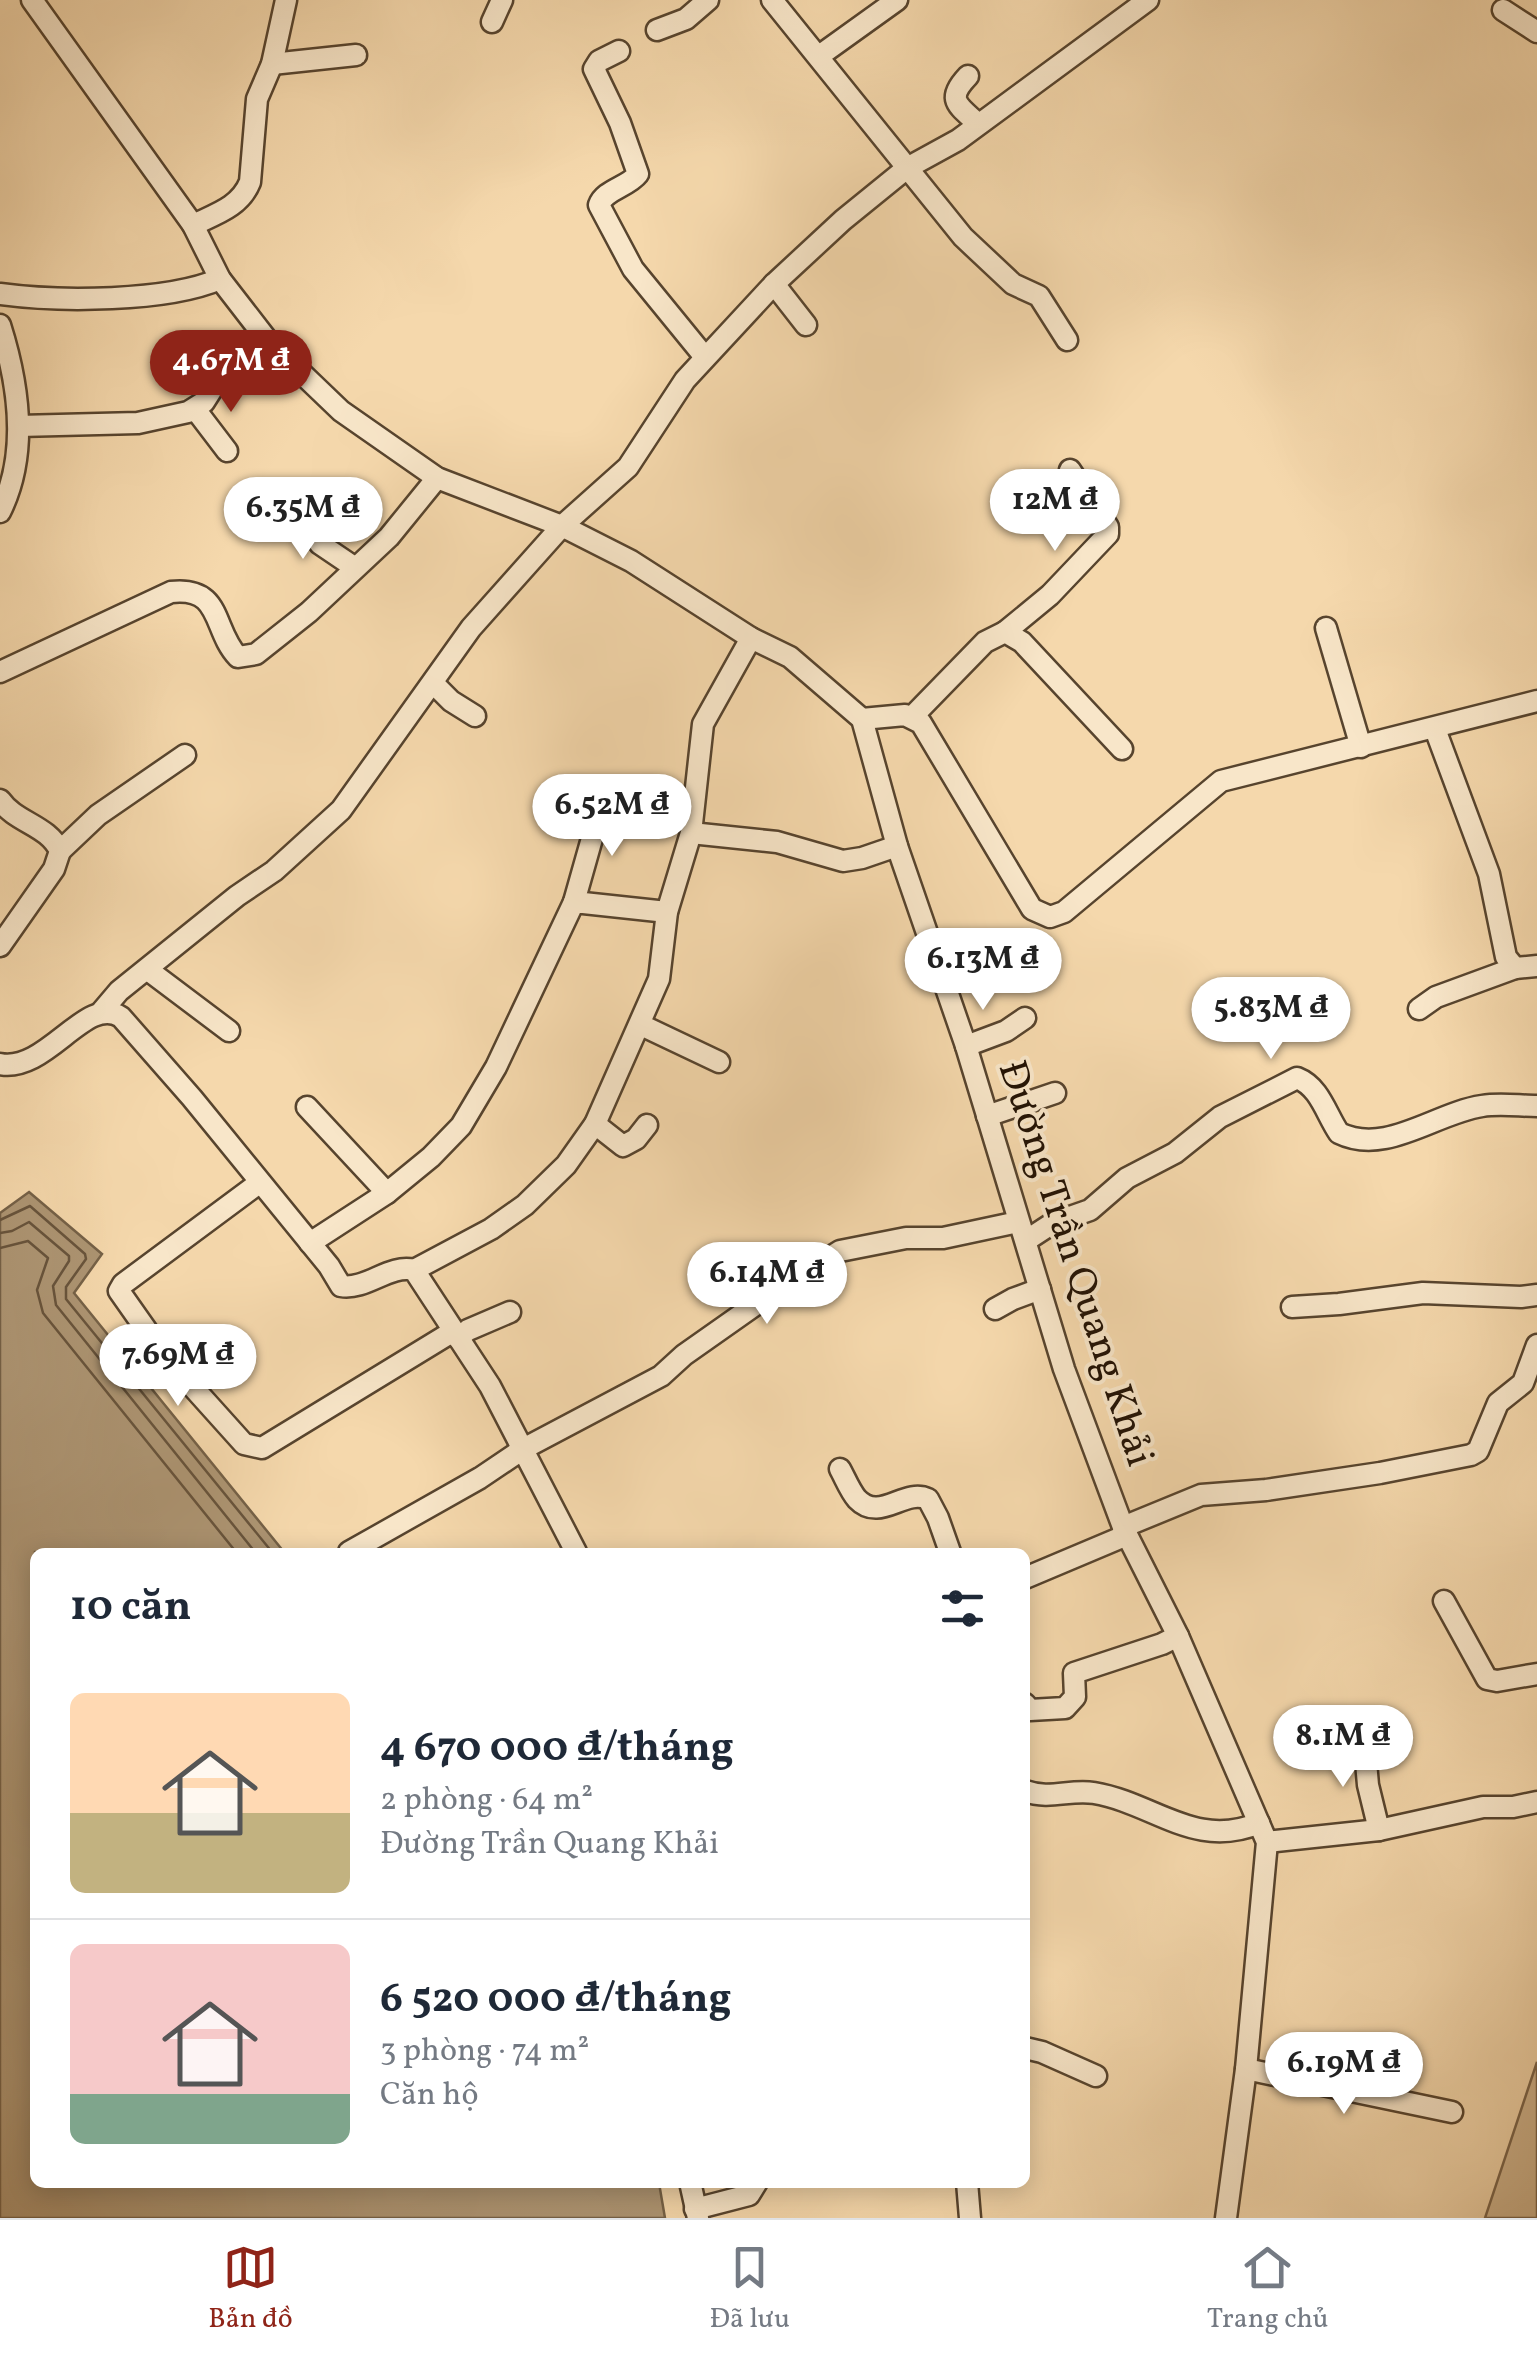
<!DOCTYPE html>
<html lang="vi">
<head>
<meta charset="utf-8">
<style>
	:root { --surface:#fff; --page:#f2f2f3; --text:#1f2937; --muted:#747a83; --line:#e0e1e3; --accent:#8f2418 }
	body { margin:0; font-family:Vollkorn,serif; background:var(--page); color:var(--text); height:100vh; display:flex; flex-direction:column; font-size:38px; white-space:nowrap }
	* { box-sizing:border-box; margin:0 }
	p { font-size:32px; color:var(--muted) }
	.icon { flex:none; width:55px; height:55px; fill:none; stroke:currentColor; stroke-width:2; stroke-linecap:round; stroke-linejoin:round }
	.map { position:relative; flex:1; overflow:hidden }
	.panel { position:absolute; left:30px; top:1548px; width:1000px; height:640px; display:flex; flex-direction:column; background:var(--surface); border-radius:15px; box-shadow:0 5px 25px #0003 }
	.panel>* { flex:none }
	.price { position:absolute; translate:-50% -85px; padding:0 22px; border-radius:35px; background:#fff; color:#222; font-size:32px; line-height:65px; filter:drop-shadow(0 2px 5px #0008) }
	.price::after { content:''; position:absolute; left:50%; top:60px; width:30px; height:22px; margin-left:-15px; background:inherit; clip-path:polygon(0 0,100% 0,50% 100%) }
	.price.current { background:var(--accent); color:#fff }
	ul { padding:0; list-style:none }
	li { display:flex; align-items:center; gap:30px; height:250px; padding:0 40px }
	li+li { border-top:2px solid var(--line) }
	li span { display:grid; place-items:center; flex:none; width:280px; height:200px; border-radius:15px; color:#555 }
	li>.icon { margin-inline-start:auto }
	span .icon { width:120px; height:120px; fill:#fffc; stroke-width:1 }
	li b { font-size:42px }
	h2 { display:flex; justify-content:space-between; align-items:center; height:120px; padding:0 40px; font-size:42px }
	.tabs { display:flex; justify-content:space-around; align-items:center; height:140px; border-top:2px solid var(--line); background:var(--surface); font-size:28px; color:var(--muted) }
	.tabs a { display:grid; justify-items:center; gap:5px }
	.tabs .current { color:var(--accent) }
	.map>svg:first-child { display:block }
	.green { fill:#d1b68f; stroke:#7a644a; stroke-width:2.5 }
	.water { fill:#ad9573; stroke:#756147; stroke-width:2.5 }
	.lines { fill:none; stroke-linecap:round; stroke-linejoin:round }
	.shore { stroke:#68543c; stroke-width:2.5 }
	.minor-casing { stroke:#57442e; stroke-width:25 }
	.minor { stroke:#f8e6c9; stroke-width:20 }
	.labels { text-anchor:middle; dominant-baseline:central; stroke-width:8; stroke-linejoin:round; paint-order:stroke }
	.street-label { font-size:40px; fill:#221204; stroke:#f8e6c9 }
</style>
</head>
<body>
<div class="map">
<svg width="1537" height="2218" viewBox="0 0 1537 2218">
	<rect width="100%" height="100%" fill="#f5d8ac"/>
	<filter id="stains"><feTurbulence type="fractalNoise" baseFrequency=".002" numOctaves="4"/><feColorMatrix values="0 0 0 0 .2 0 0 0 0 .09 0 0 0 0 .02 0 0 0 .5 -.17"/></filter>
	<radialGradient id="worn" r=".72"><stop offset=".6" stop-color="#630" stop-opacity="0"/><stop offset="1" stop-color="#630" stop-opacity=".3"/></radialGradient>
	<polygon class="green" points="1537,2062 1537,2218 1485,2218"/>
	<polygon class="water" points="29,1192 102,1254 74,1293 284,1552 35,1552 35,2182 659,2183 665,2218 0,2218 0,1213"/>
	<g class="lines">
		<g class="shore">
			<polyline points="0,1220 30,1206 85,1254 86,1259 66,1287 66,1299 272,1552"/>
			<polyline points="0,1233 12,1231 29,1222 69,1256 69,1261 53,1286 56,1305 255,1552"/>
			<polyline points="0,1248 28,1241 48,1258 37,1290 43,1313 236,1552"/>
		</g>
		<g class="minor-casing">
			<g id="minor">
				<polyline points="32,0 193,225 220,279 268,341 341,411 437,478 562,526 631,561 751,638 790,657 862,719 897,846 966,1046 1064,1369 1123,1527 1178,1636 1267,1842 1246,2069 1226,2218"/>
				<polyline points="772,0 963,237 1013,284 1039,296 1067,340"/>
				<polyline points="1503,10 1537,32"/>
				<polyline points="492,22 502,0"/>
				<polyline points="657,30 686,19 708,0"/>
				<path d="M619 51 599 61 594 69 620 123 638 174C628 187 604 190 599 205L633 269 704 356"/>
				<polyline points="819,56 897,0"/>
				<polyline points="272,64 356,55"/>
				<path d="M968 76C945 100 958 105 978 124"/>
				<path d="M193 225C216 214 240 207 250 182L257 99 272 64 286 0"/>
				<polyline points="774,284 806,325"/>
				<path d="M0 294C59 302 166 302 220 279"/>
				<path d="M0 325C19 385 29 454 0 512"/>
				<polyline points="195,409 227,451"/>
				<polyline points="19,426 138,423 188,412 204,402 218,380 268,341"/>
				<polyline points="298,511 320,544 354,567"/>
				<polyline points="1326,628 1361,747"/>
				<polyline points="1005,632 1050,595 1108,534 1108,527 1070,470"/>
				<path d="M0 672 171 592C223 586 212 630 238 657L256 654 309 612 389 537 437 478"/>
				<polyline points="433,683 451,701 475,716"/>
				<polyline points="912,717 985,642 1005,632 1022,642 1122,749"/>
				<polyline points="862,719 905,715 921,723 1032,909 1050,917 1064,912 1221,781 1537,701"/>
				<polyline points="1435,729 1489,874 1506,957 1515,968 1537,966"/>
				<path d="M0 800C16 823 48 825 60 851L54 869 0 946"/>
				<polyline points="691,833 777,842 843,861 862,858 897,846"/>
				<polyline points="60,851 98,815 185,755"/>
				<polyline points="574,902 602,803"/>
				<polyline points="148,970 229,1031"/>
				<polyline points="1419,1009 1436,997 1515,968"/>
				<polyline points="102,1011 119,991 237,896 274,871 341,810 471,628 562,526 628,467 685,380 774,284 843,220 907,168 958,140 1148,0"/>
				<polyline points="641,1025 719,1062"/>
				<polyline points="966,1046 1006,1031 1025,1018"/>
				<path d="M0 1064C47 1073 86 994 121 1017L192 1098 329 1266 341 1286C367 1290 389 1264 414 1270L490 1386 576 1552"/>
				<polyline points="307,1107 387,1193"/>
				<polyline points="987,1116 1055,1093"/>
				<polyline points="595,1124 623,1146 636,1139 647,1125"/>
				<polyline points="259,1183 123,1284 119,1291 164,1355 244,1444 262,1448 452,1332"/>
				<path d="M1027 1240 1053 1223 1090 1210 1127 1178 1175 1153 1220 1117 1297 1078C1320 1087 1326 1114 1339 1133 1386 1156 1435 1113 1482 1106 1500 1103 1519 1106 1537 1106"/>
				<polyline points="310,1243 387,1193 431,1157 461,1126 496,1067 574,902 667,912"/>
				<polyline points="414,1270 491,1229 525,1205 566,1165 595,1124 659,979 667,912 691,833 703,724 751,638"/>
				<polyline points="1292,1307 1339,1304 1423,1293 1521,1297 1537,1295"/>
				<polyline points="995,1309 1013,1299 1040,1289"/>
				<polyline points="458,1338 468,1330 510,1312"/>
				<path d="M840 1469C845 1478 850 1491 857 1499 880 1523 904 1488 928 1499L938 1518 950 1552"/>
				<polyline points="1123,1527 1201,1495 1266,1490 1380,1473 1471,1455 1478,1451 1498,1403 1523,1383 1537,1345"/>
				<polyline points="349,1552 480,1478 523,1449 661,1376 684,1355 765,1298 840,1251 906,1238 943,1238 1018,1222"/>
				<polyline points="1025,1578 1127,1535"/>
				<polyline points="1444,1601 1487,1679 1497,1681 1537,1674"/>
				<polyline points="1025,1704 1030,1710 1065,1708 1075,1697 1074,1673 1162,1644 1178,1636"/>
				<polyline points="1364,1739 1368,1785 1379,1830"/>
				<path d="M1025 1791C1050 1800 1070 1789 1094 1793 1154 1803 1195 1850 1259 1823"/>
				<polyline points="1267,1842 1379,1830 1483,1807 1513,1807 1537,1802"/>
				<polyline points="1025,2048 1042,2052 1096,2076"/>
				<polyline points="1246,2069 1452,2112"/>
				<polyline points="690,2182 698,2218"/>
				<polyline points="967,2182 970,2218"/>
				<polyline points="695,2209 749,2195 757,2182"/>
			</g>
		</g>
		<use href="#minor" class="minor"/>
	</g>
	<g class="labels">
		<g class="street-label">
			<text transform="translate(1074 1264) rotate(72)">Đường Trần Quang Khải</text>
		</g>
	</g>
	<rect width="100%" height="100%" filter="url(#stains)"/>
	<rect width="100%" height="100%" fill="url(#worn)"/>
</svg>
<b class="price current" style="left:231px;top:415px">4.67M ₫</b>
<b class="price" style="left:1055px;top:554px">12M ₫</b>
<b class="price" style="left:303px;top:562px">6.35M ₫</b>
<b class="price" style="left:612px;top:859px">6.52M ₫</b>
<b class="price" style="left:983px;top:1013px">6.13M ₫</b>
<b class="price" style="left:1271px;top:1062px">5.83M ₫</b>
<b class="price" style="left:767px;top:1327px">6.14M ₫</b>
<b class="price" style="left:178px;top:1409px">7.69M ₫</b>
<b class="price" style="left:1343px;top:1790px">8.1M ₫</b>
<b class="price" style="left:1344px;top:2117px">6.19M ₫</b>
<section class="panel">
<h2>10 căn<svg class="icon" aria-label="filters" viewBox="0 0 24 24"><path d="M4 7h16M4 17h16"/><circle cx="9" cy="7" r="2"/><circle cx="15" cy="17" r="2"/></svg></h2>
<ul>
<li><span style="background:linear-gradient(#ffd9b3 60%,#c2b280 0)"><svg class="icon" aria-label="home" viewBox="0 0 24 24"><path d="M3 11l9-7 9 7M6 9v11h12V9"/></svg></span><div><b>4 670 000 ₫/tháng</b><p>2 phòng · 64 m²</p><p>Đường Trần Quang Khải</p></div></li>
<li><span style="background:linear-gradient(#f6c9c9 75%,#7fa58c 0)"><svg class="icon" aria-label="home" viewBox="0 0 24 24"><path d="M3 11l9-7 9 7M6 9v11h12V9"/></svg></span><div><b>6 520 000 ₫/tháng</b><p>3 phòng · 74 m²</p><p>Căn hộ</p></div></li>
</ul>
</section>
</div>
<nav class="tabs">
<a class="current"><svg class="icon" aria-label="map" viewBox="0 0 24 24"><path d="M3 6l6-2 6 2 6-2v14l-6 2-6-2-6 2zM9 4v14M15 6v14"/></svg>Bản đồ</a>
<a><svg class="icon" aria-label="saved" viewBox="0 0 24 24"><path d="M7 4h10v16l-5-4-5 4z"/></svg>Đã lưu</a>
<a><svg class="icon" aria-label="home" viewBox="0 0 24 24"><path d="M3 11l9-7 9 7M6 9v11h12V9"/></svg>Trang chủ</a>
</nav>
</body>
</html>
